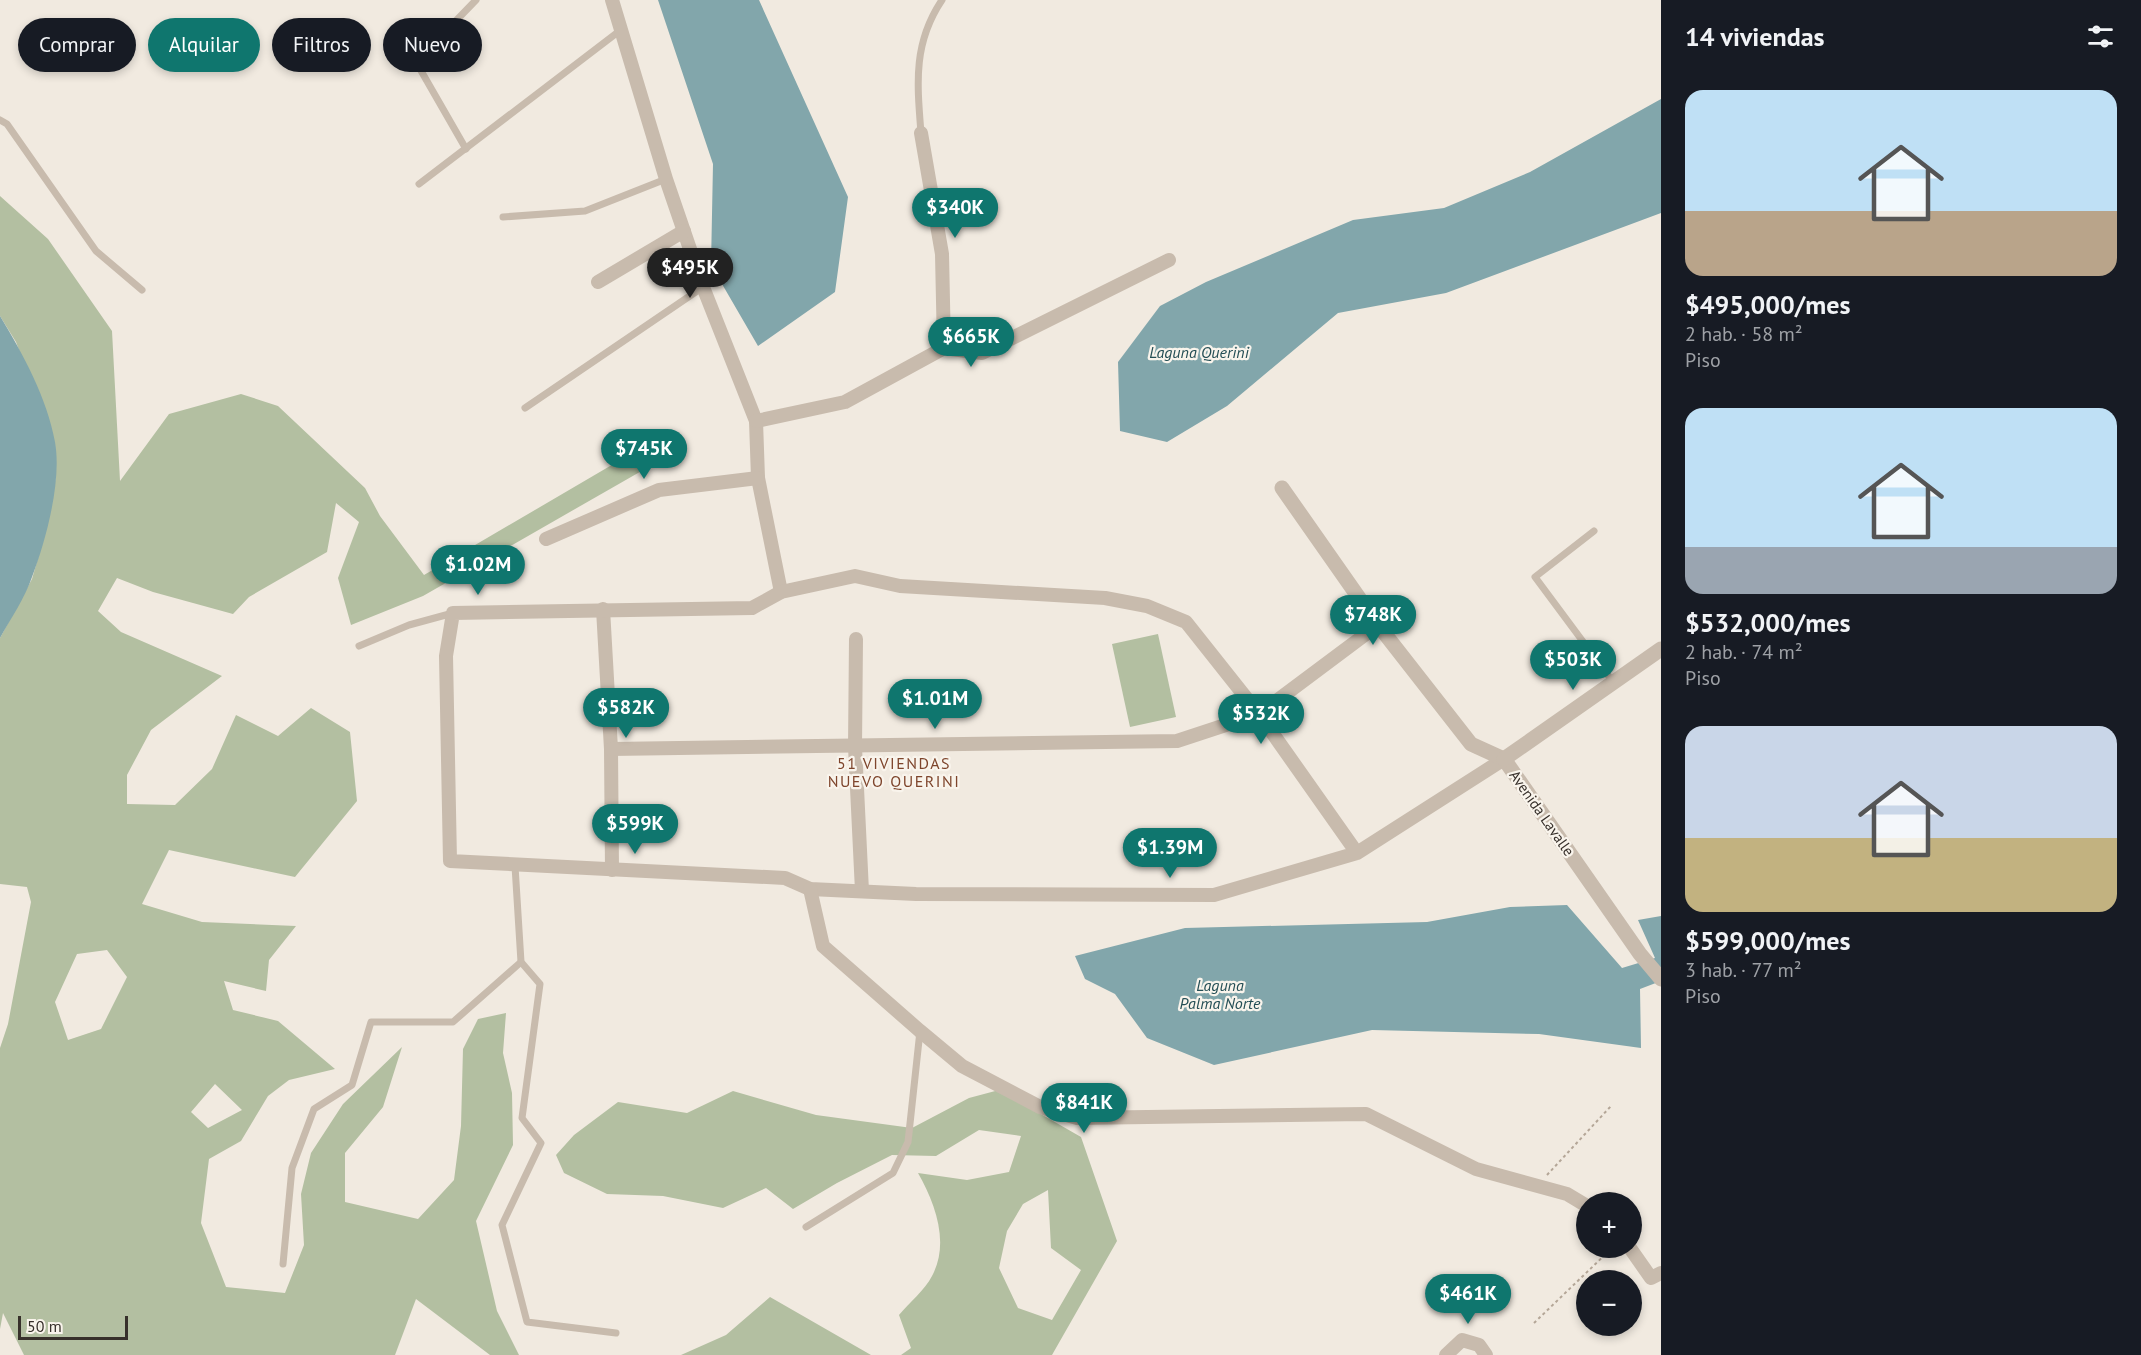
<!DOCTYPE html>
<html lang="es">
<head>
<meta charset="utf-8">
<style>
	:root { --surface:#171b24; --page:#20242c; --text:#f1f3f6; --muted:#9ea1a6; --accent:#0f766e }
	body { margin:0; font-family:"PT Sans",sans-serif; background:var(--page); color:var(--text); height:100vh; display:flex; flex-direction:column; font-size:22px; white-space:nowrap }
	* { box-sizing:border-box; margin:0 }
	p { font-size:20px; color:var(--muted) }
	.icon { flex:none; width:33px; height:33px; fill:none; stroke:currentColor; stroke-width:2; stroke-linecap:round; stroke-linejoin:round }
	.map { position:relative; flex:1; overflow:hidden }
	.details { display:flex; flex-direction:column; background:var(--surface); width:480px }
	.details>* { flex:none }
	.hud { position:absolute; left:18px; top:18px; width:570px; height:54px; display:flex; gap:12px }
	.controls { position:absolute; left:1576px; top:1192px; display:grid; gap:12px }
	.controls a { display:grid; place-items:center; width:66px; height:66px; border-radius:50%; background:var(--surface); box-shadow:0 3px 9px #0003; font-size:30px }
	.scale { position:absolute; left:18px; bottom:15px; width:110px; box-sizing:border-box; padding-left:6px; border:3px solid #37302b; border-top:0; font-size:16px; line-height:21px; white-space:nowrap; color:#37302b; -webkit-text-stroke:4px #f9f4ec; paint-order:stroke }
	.price { position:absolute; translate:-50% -51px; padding:0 14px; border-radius:21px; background:var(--accent); color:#fff; font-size:20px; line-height:39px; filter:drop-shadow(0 2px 3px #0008) }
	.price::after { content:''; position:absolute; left:50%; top:36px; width:18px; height:14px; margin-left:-9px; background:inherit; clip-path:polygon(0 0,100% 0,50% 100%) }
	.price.active { background:#222; color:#fff }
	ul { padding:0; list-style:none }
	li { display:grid; align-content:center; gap:12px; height:318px; padding:0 24px }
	li span { display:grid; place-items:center; height:186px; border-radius:18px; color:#555 }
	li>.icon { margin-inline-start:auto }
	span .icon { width:108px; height:108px; fill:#fffc; stroke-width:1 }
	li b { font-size:26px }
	h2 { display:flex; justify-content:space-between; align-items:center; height:72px; padding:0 24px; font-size:26px }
	.chip { padding:0 21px; border-radius:27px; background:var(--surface); box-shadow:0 3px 9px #0003; font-size:21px; line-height:54px }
	.chip.active { background:var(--accent); color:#fff }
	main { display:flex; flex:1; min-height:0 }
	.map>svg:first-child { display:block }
	.green { fill:#b3bfa1; fill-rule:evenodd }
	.water { fill:#82a6ab }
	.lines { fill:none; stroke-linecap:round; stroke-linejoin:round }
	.path { stroke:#b4a697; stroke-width:2; stroke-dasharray:3 3; stroke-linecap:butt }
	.service { stroke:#c8bbad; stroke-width:7 }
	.minor { stroke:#c8bbad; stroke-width:14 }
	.tertiary { stroke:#c8bbad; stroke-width:15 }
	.labels { text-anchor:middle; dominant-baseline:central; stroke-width:4.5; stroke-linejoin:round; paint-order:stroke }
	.street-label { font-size:15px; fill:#37302b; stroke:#f9f4ec }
	.water-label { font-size:16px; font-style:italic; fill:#244e55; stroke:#f9f4ec }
	.neighbourhood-label { font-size:16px; letter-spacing:1.5px; fill:#7e452c; stroke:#f9f4ec }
</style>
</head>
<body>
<main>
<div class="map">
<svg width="1661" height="1355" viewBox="0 0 1661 1355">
	<rect width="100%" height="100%" fill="#f1eae0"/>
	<g class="green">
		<path d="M0 196 48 239 112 331 120 481 169 414 241 394 278 406 365 488 380 516 424 575 651 442 652 465 423 596 351 625 338 578 359 522 336 503 327 552 249 597 233 614 153 592 117 578 98 611 121 632 222 676 151 730 127 775V804L175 805 212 769 236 715 278 736 311 708 350 732 357 801 295 877 169 850 142 904 202 922 296 926 269 960 266 991 224 981 233 1010 278 1021 335 1069 289 1080 268 1096 241 1141 209 1159 201 1223 226 1287 285 1293 304 1245 301 1194 311 1153 343 1104 402 1047 383 1107 345 1153V1202L418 1219 454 1180 461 1126 463 1049 478 1019 506 1013 503 1053 512 1093 513 1145 476 1221 497 1311 519 1355H490L416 1299 395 1355H24L3 1313 0 1329V1048L8 1024 31 902 27 887 0 884V638L32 579 46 530 56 476 55 444 16 342 0 316ZM107 950 127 977 101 1029 68 1040 55 1002 77 954ZM215 1084 242 1110 208 1128 191 1112Z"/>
		<polygon points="1158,634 1176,717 1130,727 1112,644"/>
		<path d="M999 1090 1081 1137 1117 1241 1052 1355H901L911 1348 899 1315C909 1303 925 1290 932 1276 950 1243 935 1203 918 1173L967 1180 1009 1172 1021 1136 979 1130 936 1156 892 1155 837 1183 793 1209 766 1188 723 1208 663 1196 607 1194 564 1173 556 1155 574 1135 618 1102 687 1113 733 1091 816 1115 912 1128 969 1098ZM1048 1190 1051 1248 1081 1270 1052 1320 1018 1308 999 1268 1007 1231 1023 1204Z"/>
		<polygon points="770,1297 871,1355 681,1355 726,1335"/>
	</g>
	<g class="water">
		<polygon points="658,0 759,0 848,197 835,292 758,346 711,265 713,164"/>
		<polygon points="1661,99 1661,213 1446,293 1338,313 1227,406 1167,442 1120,431 1118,362 1160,306 1206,282 1353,220 1444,208 1530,172"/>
		<path d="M0 316C23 354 47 398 55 442 62 481 46 540 32 577 25 598 11 618 0 638Z"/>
		<polygon points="1567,905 1622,968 1655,958 1638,920 1661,916 1661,981 1640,989 1641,1048 1539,1034 1372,1030 1214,1065 1147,1038 1115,994 1085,979 1075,956 1185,928 1427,922 1510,907"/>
	</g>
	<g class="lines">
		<g class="path">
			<polyline points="1547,1175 1611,1106"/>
			<polyline points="1534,1323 1612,1248"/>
		</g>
		<g class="service">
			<polyline points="0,120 7,124 96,251 142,290"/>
			<path d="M921 133C917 83 913 43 942 0"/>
			<polyline points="466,149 416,62 476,0"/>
			<polyline points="419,184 622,29"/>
			<polyline points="503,217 585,211 666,179"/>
			<polyline points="525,408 703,287"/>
			<polyline points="1594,531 1535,577 1613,682"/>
			<polyline points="359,646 409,625 453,613"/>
			<polyline points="515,866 521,962 540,984 522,1118 541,1143 502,1225 527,1322 616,1333"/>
			<polyline points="806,1227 893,1173 908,1142 920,1031"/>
			<polyline points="283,1264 292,1168 314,1109 352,1085 371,1022 453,1022 521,962"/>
		</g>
		<g class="minor">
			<polyline points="612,0 666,179 703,287 756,421 758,478 781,592"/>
			<polyline points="921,133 942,254 944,348"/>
			<polyline points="598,282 684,231"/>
			<polyline points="756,421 845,402 944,348 982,353 1169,260"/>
			<polyline points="546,539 659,490 758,478"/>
			<polyline points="603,609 611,749 612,870"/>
			<polyline points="856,639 855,747 862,891"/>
			<polyline points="611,749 1177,741 1259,714 1378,625"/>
			<polyline points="1357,853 1259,714 1186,622 1147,606 1105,598 900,586 855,576 781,592 752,608 453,613 446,656 450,861 785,878 810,889 916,894 1214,895 1357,853 1504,759"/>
			<polyline points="810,889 823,946 920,1031 962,1066 1040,1107 1077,1118 1366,1114 1476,1169 1567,1194 1587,1206"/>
			<polyline points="1630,1248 1651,1278 1661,1273"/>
			<polyline points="1446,1355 1462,1340 1479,1345 1486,1355"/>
		</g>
		<g class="tertiary">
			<polyline points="1282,488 1378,625 1471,744 1504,759 1640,954 1661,979"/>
			<polyline points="1504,759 1661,649"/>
		</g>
	</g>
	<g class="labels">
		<g class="street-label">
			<text transform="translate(1542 813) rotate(55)">Avenida Lavalle</text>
		</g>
		<g class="water-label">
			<text x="1199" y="352">Laguna Querini</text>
			<text x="1220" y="985">Laguna<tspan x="1220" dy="18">Palma Norte</tspan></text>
		</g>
		<g class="neighbourhood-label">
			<text x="894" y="763">51 VIVIENDAS<tspan x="894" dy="18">NUEVO QUERINI</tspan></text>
		</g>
	</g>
</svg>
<div class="controls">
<a>+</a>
<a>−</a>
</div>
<div class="scale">50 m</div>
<b class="price" style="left:955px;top:239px">$340K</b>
<b class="price active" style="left:690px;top:299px">$495K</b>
<b class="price" style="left:971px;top:368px">$665K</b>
<b class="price" style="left:644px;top:480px">$745K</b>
<b class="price" style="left:478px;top:596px">$1.02M</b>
<b class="price" style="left:1373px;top:646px">$748K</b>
<b class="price" style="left:1573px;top:691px">$503K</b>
<b class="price" style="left:935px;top:730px">$1.01M</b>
<b class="price" style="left:626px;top:739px">$582K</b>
<b class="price" style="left:1261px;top:745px">$532K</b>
<b class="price" style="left:635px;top:855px">$599K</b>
<b class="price" style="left:1170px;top:879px">$1.39M</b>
<b class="price" style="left:1084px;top:1134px">$841K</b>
<b class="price" style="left:1468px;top:1325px">$461K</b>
<div class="hud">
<a class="chip">Comprar</a>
<a class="chip active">Alquilar</a>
<a class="chip">Filtros</a>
<a class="chip">Nuevo</a>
</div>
</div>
<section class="details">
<h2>14 viviendas<svg class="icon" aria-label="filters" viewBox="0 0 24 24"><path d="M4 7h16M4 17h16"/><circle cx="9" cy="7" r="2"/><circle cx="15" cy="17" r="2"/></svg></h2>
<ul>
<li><span style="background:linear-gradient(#bfe0f5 65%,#b9a48a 0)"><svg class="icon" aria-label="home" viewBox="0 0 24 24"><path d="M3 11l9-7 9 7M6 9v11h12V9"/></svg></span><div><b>$495,000/mes</b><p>2 hab. · 58 m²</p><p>Piso</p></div></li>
<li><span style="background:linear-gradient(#bfe0f5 75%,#9aa5b1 0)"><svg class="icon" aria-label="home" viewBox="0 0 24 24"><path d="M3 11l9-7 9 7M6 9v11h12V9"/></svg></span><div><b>$532,000/mes</b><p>2 hab. · 74 m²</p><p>Piso</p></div></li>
<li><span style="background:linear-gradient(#c9d6e8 60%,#c2b280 0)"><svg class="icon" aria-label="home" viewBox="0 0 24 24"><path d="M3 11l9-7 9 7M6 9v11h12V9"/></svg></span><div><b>$599,000/mes</b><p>3 hab. · 77 m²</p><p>Piso</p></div></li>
</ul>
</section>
</main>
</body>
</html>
